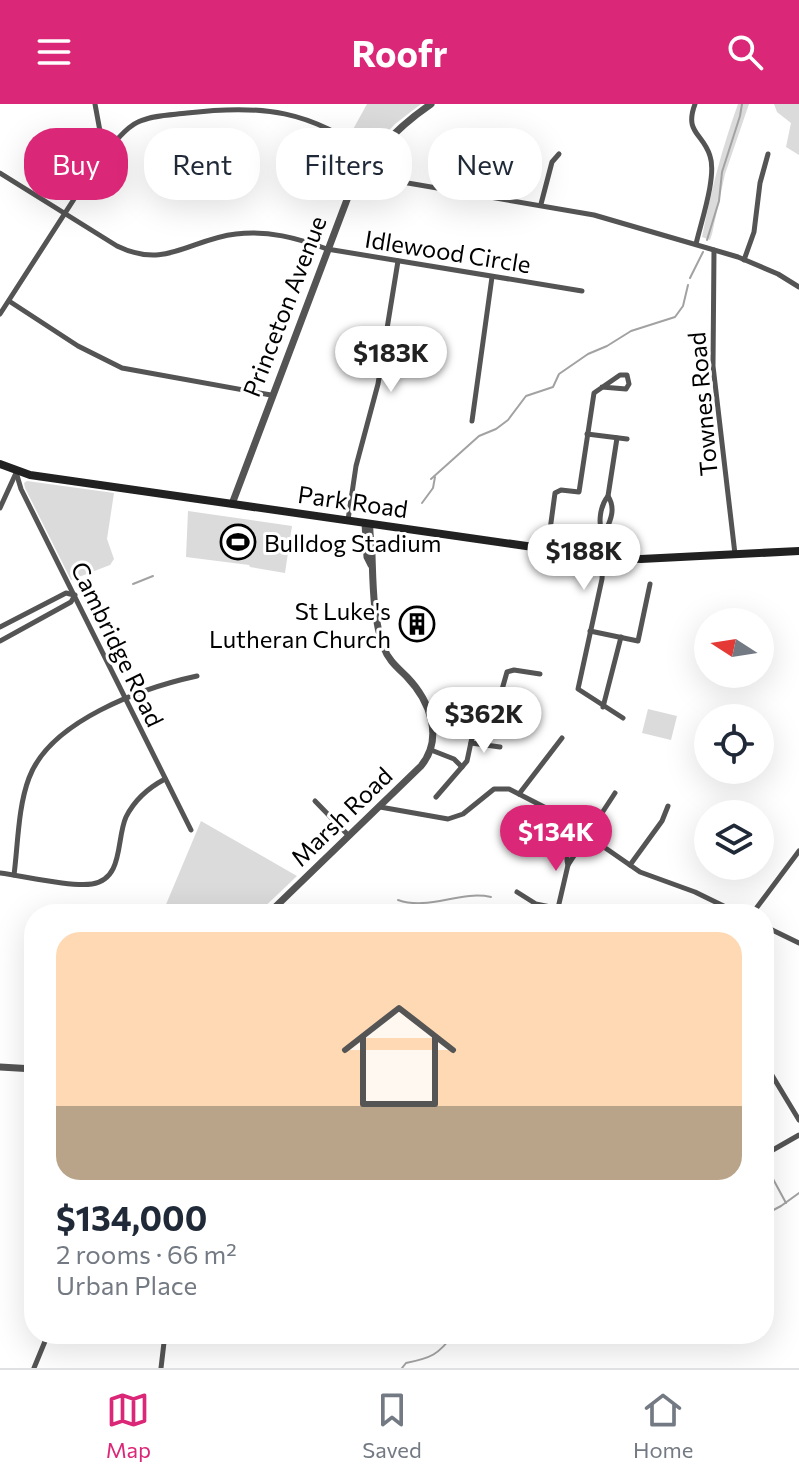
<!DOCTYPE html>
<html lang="en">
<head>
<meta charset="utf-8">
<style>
	:root { --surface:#fff; --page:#f2f2f3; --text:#1f2937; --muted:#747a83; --line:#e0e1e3; --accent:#db2777 }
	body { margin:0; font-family:Commissioner,sans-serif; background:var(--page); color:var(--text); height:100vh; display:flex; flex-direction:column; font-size:30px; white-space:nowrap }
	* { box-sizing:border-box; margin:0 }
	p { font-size:26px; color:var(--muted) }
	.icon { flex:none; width:44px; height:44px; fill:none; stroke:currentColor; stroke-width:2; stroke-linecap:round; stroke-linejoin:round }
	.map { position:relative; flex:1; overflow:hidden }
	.details { position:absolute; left:24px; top:800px; width:750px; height:440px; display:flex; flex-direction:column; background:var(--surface); border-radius:32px; box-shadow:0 8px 32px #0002 }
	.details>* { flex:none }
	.banner { position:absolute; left:24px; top:24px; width:752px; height:72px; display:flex; gap:16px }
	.needle { width:52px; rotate:282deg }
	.buttons { position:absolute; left:694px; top:504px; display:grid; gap:16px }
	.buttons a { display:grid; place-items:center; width:80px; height:80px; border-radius:50%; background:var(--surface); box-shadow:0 8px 32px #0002; font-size:40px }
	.price { position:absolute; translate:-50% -68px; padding:0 18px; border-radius:28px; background:#fff; color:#222; font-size:26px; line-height:52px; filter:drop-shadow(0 2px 4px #0008) }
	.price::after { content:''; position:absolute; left:50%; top:48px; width:24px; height:18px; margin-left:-12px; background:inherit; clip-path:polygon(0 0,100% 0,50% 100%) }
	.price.current { background:var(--accent); color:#fff }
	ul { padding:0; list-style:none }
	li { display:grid; align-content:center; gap:16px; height:424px; padding:0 32px }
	li span { display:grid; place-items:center; height:248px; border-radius:24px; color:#555 }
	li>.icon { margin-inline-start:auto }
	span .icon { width:144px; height:144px; fill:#fffc; stroke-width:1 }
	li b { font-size:34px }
	.pill { padding:0 28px; border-radius:32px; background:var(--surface); box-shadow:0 8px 32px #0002; font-size:28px; line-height:72px }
	.pill.current { background:var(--accent); color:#fff }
	header { display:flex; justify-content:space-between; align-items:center; height:104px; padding:0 32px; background:var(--accent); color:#fff; font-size:36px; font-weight:700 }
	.tab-bar { display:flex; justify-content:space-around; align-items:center; height:112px; border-top:2px solid var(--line); background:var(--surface); font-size:22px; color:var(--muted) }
	.tab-bar a { display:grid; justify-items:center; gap:4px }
	.tab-bar .current { color:var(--accent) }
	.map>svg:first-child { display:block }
	.green { fill:#dbdbdb }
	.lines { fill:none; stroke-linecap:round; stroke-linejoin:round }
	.stream { stroke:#a2a2a2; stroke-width:2 }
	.minor { stroke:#545454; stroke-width:5 }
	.tertiary { stroke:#545454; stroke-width:7 }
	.secondary { stroke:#212121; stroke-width:8 }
	.labels { text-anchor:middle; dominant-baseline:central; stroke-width:6; stroke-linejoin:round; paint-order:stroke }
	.street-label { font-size:24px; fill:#000; stroke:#fff }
	.poi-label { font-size:24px; fill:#000; stroke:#fff; text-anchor:start }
</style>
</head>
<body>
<header><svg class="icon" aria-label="menu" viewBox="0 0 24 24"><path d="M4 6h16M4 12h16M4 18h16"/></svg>Roofr<svg class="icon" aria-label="search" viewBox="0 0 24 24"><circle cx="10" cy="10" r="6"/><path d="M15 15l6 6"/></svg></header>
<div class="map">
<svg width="799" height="1264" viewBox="0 0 799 1264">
	<rect width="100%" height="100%" fill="#fff"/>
	<g class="green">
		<polygon points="367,0 421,0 395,20 372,44 351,29"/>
		<path d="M738 0H749L725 70 712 130 710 136 702 133C711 87 722 44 738 0Z"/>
		<polygon points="774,0 799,0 799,51 786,43 791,19 777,8"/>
		<polygon points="27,377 114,389 107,435 114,455 110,461 71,476 25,384 24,379"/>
		<polygon points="188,407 292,422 285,469 250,463 249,461 186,453"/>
		<polygon points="648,605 677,612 671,636 642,629"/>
		<polygon points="201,717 297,772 257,810 162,810"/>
	</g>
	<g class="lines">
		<g class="stream">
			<polyline points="707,136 719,97 722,68 740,12 742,0"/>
			<polyline points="690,174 703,148"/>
			<polyline points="431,375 479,332 496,325 508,316 526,292 553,283 559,270 588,250 607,242 631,227 675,213 683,202 688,181"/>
			<polyline points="422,399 433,384 435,373"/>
			<polyline points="133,480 153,472"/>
			<path d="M398 796C429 807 460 786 491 793"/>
			<polyline points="766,1062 786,1099"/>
			<polyline points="764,1111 781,1102 799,1089"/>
			<path d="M402 1264 406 1259C431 1254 438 1251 454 1230"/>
		</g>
		<g class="minor">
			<path d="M695 0C684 29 703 29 710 52 717 72 701 118 696 140"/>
			<path d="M100 48C115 43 122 25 138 18 153 11 171 11 187 9 262 0 310 6 373 52"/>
			<path d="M0 69 117 142C166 166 190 135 236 130 268 126 297 134 327 145L582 187"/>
			<polyline points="361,71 594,111 738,153 778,170 799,183"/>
			<polyline points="541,100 552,58 559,50"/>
			<polyline points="714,146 713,262 735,450"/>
			<polyline points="744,156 754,128 760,79 768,50"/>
			<polyline points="9,197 78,242 122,264 271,291"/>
			<polyline points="0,210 96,61 102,38 95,0"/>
			<polyline points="472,317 492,173"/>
			<polyline points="587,330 627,335"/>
			<polyline points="16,368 21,385 191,726"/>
			<polyline points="0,404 16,369"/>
			<polyline points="348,416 356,362 378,280 398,157"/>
			<polyline points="550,426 555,389 561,386 579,388 594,289 620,271 627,271 629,280 626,285 602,283"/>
			<path d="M604 431C597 421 600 402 608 392"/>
			<path d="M602 452C603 447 602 437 604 431 609 419 617 406 608 392L617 334"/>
			<polyline points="603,453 602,475 578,585 623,614"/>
			<polyline points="0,523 66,489 74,491"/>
			<polyline points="590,527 638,537 650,480"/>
			<polyline points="0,537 71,498 75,491"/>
			<polyline points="497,603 507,568 514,566 540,570"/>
			<polyline points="603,603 621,533"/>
			<polyline points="471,639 500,643"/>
			<polyline points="431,646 454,655 462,663"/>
			<polyline points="519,690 562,634"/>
			<polyline points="436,693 467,657 474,624 490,603 526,607"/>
			<polyline points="315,697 349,732"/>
			<polyline points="380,703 448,715 463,710 494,685 509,685 552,707 640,768 695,788 740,810"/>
			<path d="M586 730 577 733C571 742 564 749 568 761L615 689"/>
			<polyline points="630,761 662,717 668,702"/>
			<path d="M0 769C24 772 70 783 92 780 124 775 116 735 126 713 135 695 148 684 165 675"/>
			<path d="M14 771C18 740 18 703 29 674 50 617 142 584 197 572"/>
			<polyline points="517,788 536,800 584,810"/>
			<polyline points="558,804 568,761"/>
			<polyline points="752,810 799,747"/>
			<polyline points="764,822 799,839"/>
			<polyline points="764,958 799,1016"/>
			<polyline points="764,1051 799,1031"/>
			<polyline points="34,1264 48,1230"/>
			<polyline points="161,1264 165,1230"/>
		</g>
		<g class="tertiary">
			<path d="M232 400 348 93C367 54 396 24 431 0"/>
			<polyline points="365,419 367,453 371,461"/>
			<path d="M268 810 421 662C444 634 430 597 407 573 398 564 388 556 384 544 373 516 373 480 372 451 372 441 369 430 370 420"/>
			<polyline points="0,963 34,965"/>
		</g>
		<polyline class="secondary" points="0,360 30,371 603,453 641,455 799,447"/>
	</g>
	<defs>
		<g id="stadium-ring" transform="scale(1.8)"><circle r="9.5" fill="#fff" stroke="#000" stroke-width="1.5"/><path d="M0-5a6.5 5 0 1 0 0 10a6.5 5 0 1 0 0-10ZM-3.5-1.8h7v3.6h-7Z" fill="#000"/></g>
		<g id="building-ring" transform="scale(1.8)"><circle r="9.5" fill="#fff" stroke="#000" stroke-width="1.5"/><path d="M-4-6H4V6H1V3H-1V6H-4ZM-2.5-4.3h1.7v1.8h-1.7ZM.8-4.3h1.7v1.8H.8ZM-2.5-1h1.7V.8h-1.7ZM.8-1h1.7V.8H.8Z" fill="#000"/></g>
	</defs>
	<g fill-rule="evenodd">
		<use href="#stadium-ring" x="238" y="438"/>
		<use href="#building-ring" x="417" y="520"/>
	</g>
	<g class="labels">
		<g class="street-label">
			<text transform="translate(448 147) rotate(9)">Idlewood Circle</text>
			<text transform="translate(284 202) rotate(-69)">Princeton Avenue</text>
			<text transform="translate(702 300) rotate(-95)">Townes Road</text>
			<text transform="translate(353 397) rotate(8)">Park Road</text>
			<text transform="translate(118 540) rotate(64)">Cambridge Road</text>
			<text transform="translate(341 712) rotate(-44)">Marsh Road</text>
		</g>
		<g class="poi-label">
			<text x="264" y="438">Bulldog Stadium</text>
			<text x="391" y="506" text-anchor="end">St Luke's<tspan x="391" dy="28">Lutheran Church</tspan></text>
		</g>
	</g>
</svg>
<div class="buttons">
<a><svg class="needle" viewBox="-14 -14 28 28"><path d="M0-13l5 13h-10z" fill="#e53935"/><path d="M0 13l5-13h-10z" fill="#747a83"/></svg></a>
<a><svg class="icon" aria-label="locate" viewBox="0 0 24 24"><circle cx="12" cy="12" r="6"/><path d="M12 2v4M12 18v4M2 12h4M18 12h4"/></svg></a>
<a><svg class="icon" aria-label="layers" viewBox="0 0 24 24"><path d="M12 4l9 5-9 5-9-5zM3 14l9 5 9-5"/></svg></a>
</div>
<b class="price" style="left:391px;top:290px">$183K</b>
<b class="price" style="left:584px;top:488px">$188K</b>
<b class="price" style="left:484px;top:651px">$362K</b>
<b class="price current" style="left:556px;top:769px">$134K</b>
<div class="banner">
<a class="pill current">Buy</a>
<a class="pill">Rent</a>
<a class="pill">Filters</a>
<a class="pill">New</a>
</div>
<section class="details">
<ul>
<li><span style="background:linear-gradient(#ffd9b3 70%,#b9a48a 0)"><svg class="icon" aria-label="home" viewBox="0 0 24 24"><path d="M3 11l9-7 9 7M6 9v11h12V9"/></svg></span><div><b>$134,000</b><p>2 rooms · 66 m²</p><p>Urban Place</p></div></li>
</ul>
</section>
</div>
<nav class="tab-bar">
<a class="current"><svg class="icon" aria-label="map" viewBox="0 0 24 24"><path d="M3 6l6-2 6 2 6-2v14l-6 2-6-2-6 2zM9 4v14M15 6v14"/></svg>Map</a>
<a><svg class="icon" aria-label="saved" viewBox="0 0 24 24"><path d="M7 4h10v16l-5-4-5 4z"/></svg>Saved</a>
<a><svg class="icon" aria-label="home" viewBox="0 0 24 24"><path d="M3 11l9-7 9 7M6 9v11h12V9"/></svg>Home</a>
</nav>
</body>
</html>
